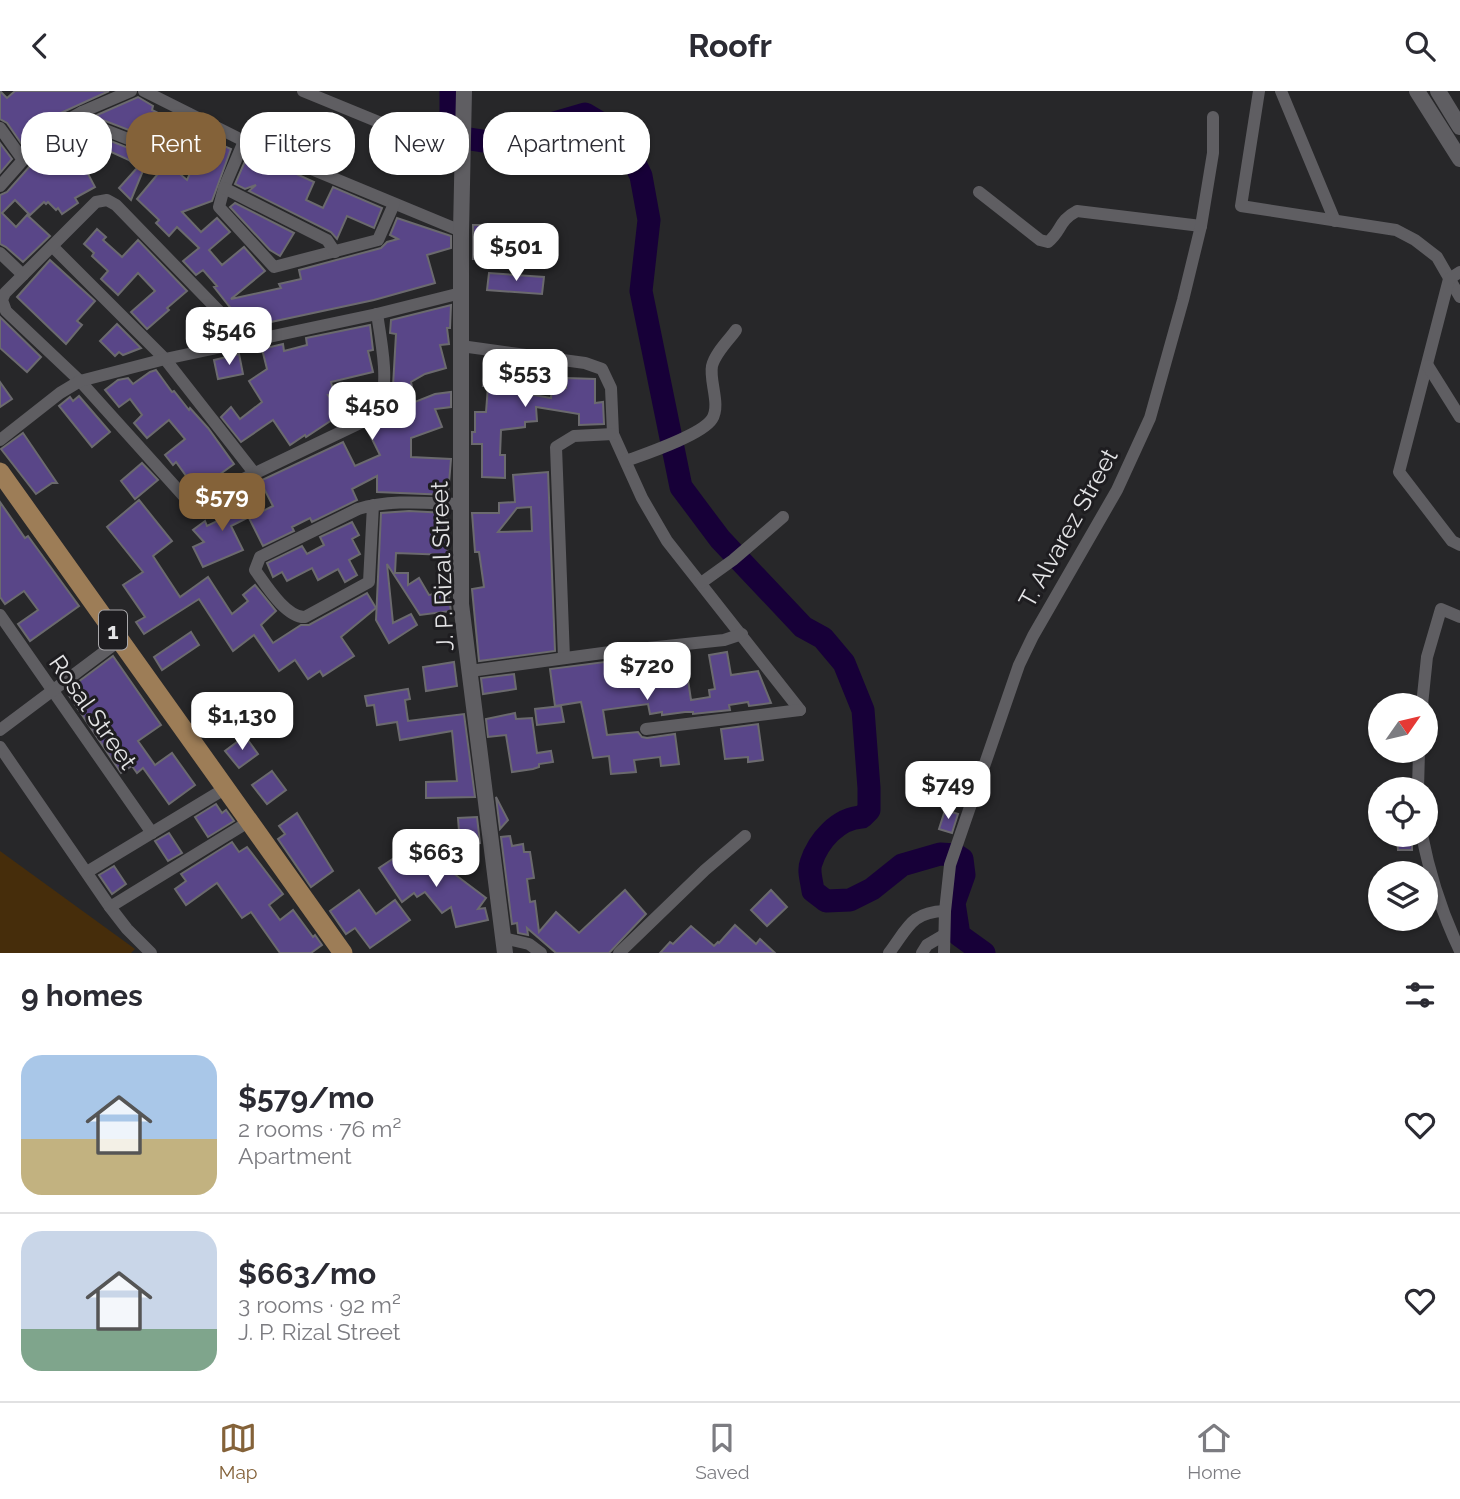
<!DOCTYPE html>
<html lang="en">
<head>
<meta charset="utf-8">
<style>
	:root { --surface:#fff; --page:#f7f7f7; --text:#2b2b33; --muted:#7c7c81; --line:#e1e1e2; --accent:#846239 }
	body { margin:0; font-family:Raleway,sans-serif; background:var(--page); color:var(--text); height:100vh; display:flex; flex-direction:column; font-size:26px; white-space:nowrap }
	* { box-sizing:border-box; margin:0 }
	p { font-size:23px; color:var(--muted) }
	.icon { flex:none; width:38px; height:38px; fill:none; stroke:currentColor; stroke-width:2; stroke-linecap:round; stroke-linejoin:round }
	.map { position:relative; height:862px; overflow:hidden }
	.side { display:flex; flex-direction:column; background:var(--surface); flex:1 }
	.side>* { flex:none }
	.hud { position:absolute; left:21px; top:21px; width:700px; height:63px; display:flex; gap:14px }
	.needle { width:46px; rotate:56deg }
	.buttons { position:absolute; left:1368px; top:602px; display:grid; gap:14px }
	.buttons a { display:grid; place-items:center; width:70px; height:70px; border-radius:50%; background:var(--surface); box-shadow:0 2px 5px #0004; font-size:35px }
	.price { position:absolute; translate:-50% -60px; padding:0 16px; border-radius:14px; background:#fff; color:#222; font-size:23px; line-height:46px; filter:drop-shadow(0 2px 4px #0008) }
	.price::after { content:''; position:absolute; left:50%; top:42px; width:21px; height:16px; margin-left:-10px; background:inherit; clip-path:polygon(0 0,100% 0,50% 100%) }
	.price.selected { background:var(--accent); color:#fff }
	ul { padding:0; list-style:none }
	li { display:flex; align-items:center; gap:21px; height:175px; padding:0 21px }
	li+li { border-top:2px solid var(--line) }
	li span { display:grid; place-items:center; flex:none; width:196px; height:140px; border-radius:21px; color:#555 }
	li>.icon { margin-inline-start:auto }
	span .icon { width:84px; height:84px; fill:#fffc; stroke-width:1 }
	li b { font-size:30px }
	h2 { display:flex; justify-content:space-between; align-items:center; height:84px; padding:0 21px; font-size:30px }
	.pill { padding:0 24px; border-radius:28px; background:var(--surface); box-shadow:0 2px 5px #0004; font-size:24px; line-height:63px }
	.pill.selected { background:var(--accent); color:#fff }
	header { display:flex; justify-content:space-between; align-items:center; height:91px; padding:0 21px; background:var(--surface); font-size:32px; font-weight:700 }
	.tab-bar { display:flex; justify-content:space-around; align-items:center; height:98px; border-top:2px solid var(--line); background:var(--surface); font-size:19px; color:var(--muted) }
	.tab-bar a { display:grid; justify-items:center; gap:4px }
	.tab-bar .selected { color:var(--accent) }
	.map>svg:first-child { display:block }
	.green { fill:#462d0b }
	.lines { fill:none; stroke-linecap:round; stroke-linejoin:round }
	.river { stroke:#170038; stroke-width:23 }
	.building { fill:#594688; stroke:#6b6a6e; stroke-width:2; fill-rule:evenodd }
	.street { stroke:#5f5e62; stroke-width:12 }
	.secondary { stroke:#5f5e62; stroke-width:16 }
	.primary { stroke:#9d7d57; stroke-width:19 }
	.labels { text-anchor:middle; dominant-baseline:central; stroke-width:6; stroke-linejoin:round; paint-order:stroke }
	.shield { fill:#1e1d20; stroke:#a9a8ab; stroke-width:2 }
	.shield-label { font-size:23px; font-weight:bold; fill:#e4e4e6 }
	.street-label { font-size:24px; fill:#e4e4e6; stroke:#1e1d20 }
</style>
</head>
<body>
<header><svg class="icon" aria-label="back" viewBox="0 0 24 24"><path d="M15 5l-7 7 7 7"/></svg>Roofr<svg class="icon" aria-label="search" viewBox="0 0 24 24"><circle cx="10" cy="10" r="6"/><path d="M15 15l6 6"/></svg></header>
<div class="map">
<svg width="1460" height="862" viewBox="0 0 1460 862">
	<rect width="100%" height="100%" fill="#272729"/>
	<polygon class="green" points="0,760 135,858 131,862 0,862"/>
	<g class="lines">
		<g class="river">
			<polyline points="451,0 451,45 454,47"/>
			<path d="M470 48 489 51 585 23 622 45 641 85 649 129 641 200 681 396 720 448 803 536 823 547 844 572 863 619 869 697V719L862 726C838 727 818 750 811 772 808 780 812 791 813 800L826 810 850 809 872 798 902 774 940 763 956 764 962 768 964 784 954 812 959 844 984 862"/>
		</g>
	</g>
	<g class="building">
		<polygon points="0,0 7,7 15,0 109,0 30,36 48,62 64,78 74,74 98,45 149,65 131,109 119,97 137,77 129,69 107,59 87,81 95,96 75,107 78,112 62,123 58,117 56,119 48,111 46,113 44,111 30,124 15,109 2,122 16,136 27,124 50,145 23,171 6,156 0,153 0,104 7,101 30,75 32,68 7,32 0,28"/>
		<polygon points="138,6 153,15 152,19 160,23 157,29 172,35 165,53 100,28 97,24"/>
		<polygon points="193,34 208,42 206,47 231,58 212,110 182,121 201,141 217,127 230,141 209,159 222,174 244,156 265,180 231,208 281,197 279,193 301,188 299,179 381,157 387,151 398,148 390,144 397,127 451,145 451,157 427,164 435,192 374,209 257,234 250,240 229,215 214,196 217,195 203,179 196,184 183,170 199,157 177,136 169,145 156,132 159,129 137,108 167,72 187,89 202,56 186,48"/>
		<polygon points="0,52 12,68 0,82"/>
		<polygon points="249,61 314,91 306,109 323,117 333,96 382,117 374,137 347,125 337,148 331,141 249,100 256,94 245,98 235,93"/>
		<polygon points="235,112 294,142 280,165 270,159 230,116"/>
		<rect x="473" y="134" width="16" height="34"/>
		<polygon points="97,138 106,146 103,149 122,166 138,149 187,200 167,217 169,219 147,238 131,221 155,200 138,182 118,204 101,188 108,180 92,165 94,162 84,153"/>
		<polygon points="50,169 95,210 77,230 82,234 66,253 17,206"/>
		<polygon points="489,182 544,186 542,203 487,199"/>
		<polygon points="451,214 450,237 447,237 449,253 440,254 446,277 425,283 411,291 415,311 435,303 451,301 451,316 435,318 442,336 411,347 411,366 451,368 448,404 377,401 377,385 352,398 357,409 312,431 310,427 292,436 294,440 263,455 249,427 273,415 260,390 343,351 355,375 380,364 367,338 395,322 393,319 402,316 398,295 393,295 396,243 390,242 391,229"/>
		<polygon points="0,226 41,266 27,281 0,257"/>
		<polygon points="117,233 141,257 123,264 119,261 115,265 100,250"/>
		<polygon points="370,234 373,259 368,260 373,281 331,291 334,303 328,304 341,323 306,346 305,344 290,354 273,329 241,351 221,326 231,316 240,328 262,311 249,290 267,278 262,258 283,253 284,260 307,254 306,247"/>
		<polygon points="239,263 243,283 218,288 214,269"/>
		<polygon points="486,269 529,274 528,303 551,307 552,296 566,297 567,287 595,288 595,312 603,311 604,333 579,334 579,323 536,316 537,330 525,331 525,336 501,339 500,364 505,364 505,387 482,386 482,353 472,353 472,341 475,341 475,321 486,321 488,295 483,295"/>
		<polygon points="156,279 172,301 174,300 189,319 190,317 208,337 234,373 194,402 186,392 189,389 176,371 173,374 165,364 185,348 169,329 147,347 134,332 142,324 130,308 119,316 105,299 118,289 128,287 133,293 150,281"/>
		<polygon points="0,291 12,308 0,316"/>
		<polygon points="79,305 110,341 92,356 59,315 70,306 73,310"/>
		<polygon points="23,342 57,392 52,392 36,403 1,358"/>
		<polygon points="142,372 158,389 135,408 121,390"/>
		<path d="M548 381 555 560 479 570 472 498 484 496 479 461H475L472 422H499V412L515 411 513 384ZM531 416 532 440 498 441 517 417Z"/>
		<polygon points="239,401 251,425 231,435 243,459 203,476 193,456 204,451 193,439 205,430 207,435 228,425 220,410"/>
		<polygon points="139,409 172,450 153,465 180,506 208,486 232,523 248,510 243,504 255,494 276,520 261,534 273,552 301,534 309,534 367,502 376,517 341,546 354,565 323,585 320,580 308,588 295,569 279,580 254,544 233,560 199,508 144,543 136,531 145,526 123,494 143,481 107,436"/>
		<polygon points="0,411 25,447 28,445 79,515 30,550 18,533 38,519 24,500 5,513 0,506"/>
		<polygon points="409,420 446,422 448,464 396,462 395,482 408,482 408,494 419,487 429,504 448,501 451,520 420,524 387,473 393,532 411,523 417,534 389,552 376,529 381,422"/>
		<polygon points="352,431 359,444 352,448 360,463 349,469 357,484 345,491 338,478 318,489 312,477 287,490 282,481 273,486 267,472 302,455 307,463 324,454 320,446"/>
		<polygon points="191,541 199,554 162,579 154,566"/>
		<polygon points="727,561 731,584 758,580 771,612 749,615 748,611 729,614 730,619 693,623 693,621 685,621 662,624 662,621 650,623 648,613 603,619 607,644 638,641 642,646 647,647 675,643 679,673 661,675 660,666 634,669 636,681 611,683 609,665 593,667 581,611 555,615 550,578 651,565 657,593 678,590 673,563 684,562 691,609 710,606 709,599 715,598 709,564"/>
		<polygon points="113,565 161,634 138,650 155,674 172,662 195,694 169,713 143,677 137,682 132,675 121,682 66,600"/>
		<polygon points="454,571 457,595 426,600 423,576"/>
		<polygon points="514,583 516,598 483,603 481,587"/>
		<polygon points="408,598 410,608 405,609 408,630 464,623 475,706 426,707 426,691 457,690 452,640 400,649 397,631 377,634 374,614 367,615 365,605"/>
		<polygon points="561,615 564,631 537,634 535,618"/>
		<polygon points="515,622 516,628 532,627 537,662 551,660 553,671 539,673 539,676 533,678 512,681 506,644 488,646 486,628"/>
		<polygon points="758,633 763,669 748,671 748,666 725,668 721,638"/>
		<polygon points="245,645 258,663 239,677 225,660"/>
		<polygon points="272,680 286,699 267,713 252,694"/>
		<polygon points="496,706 508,729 500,738"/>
		<polygon points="216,713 222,722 226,719 234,730 208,746 195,726"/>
		<polygon points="945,719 958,723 952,742 939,738"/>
		<polygon points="297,722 333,780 311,796 278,748 285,743 279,735"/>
		<polygon points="477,726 480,752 460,754 458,727"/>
		<polygon points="169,742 182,762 168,770 155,750"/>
		<polygon points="1397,744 1412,744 1412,759 1398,759"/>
		<polygon points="510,745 512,755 523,753 524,761 530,761 534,787 527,788 530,811 535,810 539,841 556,821 579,842 625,799 646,823 609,862 556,862 527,837 528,844 518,842 517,832 512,833 501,746"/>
		<polygon points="232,751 239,761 247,756 283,803 269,814 280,829 293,819 313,846 315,844 322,854 311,862 280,862 251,821 242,827 217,792 186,814 175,798 186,790 181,783"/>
		<polygon points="418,764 429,779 439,772 455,780 453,782 486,807 478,818 485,817 488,829 456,836 451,816 442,822 425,801 417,806 414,802 402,811 379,777 397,765 404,774"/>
		<polygon points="114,775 126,793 112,803 99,784"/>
		<polygon points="359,799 376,823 395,809 410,829 370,857 355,837 346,843 330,820"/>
		<polygon points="771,799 787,816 767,835 751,819"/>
		<polygon points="735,834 756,853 760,848 775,862 660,862 670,851 673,853 691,835 714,855 718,851 719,852"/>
	</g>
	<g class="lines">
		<g class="street">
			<polyline points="144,0 244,50 461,140"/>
			<polyline points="303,0 464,66"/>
			<polyline points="1259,0 1241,115 1396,139 1415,149 1437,166 1460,206"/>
			<polyline points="1281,0 1335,130"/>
			<polyline points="82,21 95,35 169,64 189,23"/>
			<polyline points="95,35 67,68 44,42 82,21 131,0"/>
			<polyline points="0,37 23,69 0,95"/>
			<polyline points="244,50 224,97 219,116 274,176 378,149 394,113"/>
			<polyline points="224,97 327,149 335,161"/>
			<path d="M979 101 1040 149 1048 151C1062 140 1058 130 1077 120L1201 135"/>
			<polyline points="53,156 165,268 255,383"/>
			<polyline points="0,162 23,184"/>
			<polyline points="1460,181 1449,188 1399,381 1452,450 1460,454"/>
			<path d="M248 250 116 114 107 109 96 111 5 202 2 209 6 220 80 290 189 411H195L362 331C368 327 376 323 379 317 390 294 381 248 377 223"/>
			<polyline points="461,255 585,272 602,278 611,297 613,343 642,407 667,450 800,619"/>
			<polyline points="1428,275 1460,326"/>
			<polyline points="0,349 60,302 80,290 165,268 377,223 461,202"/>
			<path d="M626 370C645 363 702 344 712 328 721 314 709 290 712 275 715 262 729 249 736 239"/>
			<path d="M373 414 369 491 305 526C286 527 266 494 255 479L260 466 358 418C391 408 426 412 460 413"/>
			<polyline points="701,492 733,469 783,426"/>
			<polyline points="0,524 152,742"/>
			<polyline points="564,567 556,356 574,345 613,343"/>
			<polyline points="470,580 610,561 724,549 742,543"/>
			<polyline points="1422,614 1427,566 1441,518 1460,526"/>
			<polyline points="646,638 800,619"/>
			<polyline points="0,639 120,549"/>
			<polyline points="0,656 110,816 127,838 151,862"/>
			<polyline points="1418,698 1419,660"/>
			<path d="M1422 744C1430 785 1442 822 1460 860"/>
			<polyline points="87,781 226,697"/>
			<polyline points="110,816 250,730"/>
			<polyline points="503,847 529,853 541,862"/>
			<polyline points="619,862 705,779 745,745"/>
			<path d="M889 862C908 837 911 821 945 820"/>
			<polyline points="922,862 927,854 944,844"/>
			<polyline points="944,862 945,820 950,774 1019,574 1033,545 1117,399 1150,327 1183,209 1201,135 1213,62 1213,26"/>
		</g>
		<g class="secondary">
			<polyline points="464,0 461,140 461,513 505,862"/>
			<polyline points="1417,0 1460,68"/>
			<polyline points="1438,0 1460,36"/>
		</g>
		<polyline class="primary" points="0,381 343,862"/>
	</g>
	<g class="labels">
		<rect class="shield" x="99" y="519.5" width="28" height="39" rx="5"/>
		<g class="shield-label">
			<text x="113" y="539">1</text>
		</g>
		<g class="street-label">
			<text transform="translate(1068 437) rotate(-61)">T. Alvarez Street</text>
			<text transform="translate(442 475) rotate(-92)">J. P. Rizal Street</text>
			<text transform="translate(93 621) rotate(55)">Rosal Street</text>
		</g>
	</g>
</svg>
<div class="buttons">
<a><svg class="needle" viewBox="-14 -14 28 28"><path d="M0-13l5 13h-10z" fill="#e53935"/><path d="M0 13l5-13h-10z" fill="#7c7c81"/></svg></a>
<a><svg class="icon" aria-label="locate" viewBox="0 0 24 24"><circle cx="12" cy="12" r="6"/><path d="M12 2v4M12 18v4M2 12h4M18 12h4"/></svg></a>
<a><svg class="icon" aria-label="layers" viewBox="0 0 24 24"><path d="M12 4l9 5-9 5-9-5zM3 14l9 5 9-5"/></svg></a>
</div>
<b class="price" style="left:516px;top:192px">$501</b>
<b class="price" style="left:229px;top:276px">$546</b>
<b class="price" style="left:525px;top:318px">$553</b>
<b class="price" style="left:372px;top:351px">$450</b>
<b class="price selected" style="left:222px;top:442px">$579</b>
<b class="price" style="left:647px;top:611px">$720</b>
<b class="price" style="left:242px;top:661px">$1,130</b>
<b class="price" style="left:948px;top:730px">$749</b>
<b class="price" style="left:436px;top:798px">$663</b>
<div class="hud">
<a class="pill">Buy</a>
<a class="pill selected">Rent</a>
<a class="pill">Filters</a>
<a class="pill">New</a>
<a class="pill">Apartment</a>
</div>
</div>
<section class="side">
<h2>9 homes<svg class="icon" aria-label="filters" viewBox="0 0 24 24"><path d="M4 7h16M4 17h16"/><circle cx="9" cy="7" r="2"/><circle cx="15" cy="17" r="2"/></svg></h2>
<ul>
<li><span style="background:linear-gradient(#a9c7e8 60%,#c2b280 0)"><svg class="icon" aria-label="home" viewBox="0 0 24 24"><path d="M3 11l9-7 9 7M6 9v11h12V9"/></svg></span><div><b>$579/mo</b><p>2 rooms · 76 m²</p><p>Apartment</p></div><svg class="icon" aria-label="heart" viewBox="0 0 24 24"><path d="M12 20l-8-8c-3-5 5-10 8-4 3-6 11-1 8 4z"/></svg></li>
<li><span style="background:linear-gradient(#c9d6e8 70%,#7fa58c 0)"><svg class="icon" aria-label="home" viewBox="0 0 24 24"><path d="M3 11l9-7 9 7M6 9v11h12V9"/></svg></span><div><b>$663/mo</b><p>3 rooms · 92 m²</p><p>J. P. Rizal Street</p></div><svg class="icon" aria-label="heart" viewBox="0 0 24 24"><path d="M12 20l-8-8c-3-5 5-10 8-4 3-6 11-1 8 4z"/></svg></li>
</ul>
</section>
<nav class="tab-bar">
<a class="selected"><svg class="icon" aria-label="map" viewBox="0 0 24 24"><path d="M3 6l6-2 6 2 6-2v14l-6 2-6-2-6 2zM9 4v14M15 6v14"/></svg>Map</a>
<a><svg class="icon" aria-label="saved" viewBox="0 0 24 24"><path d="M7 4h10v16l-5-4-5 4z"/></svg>Saved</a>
<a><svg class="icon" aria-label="home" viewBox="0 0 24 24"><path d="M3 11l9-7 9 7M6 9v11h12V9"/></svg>Home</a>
</nav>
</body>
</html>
